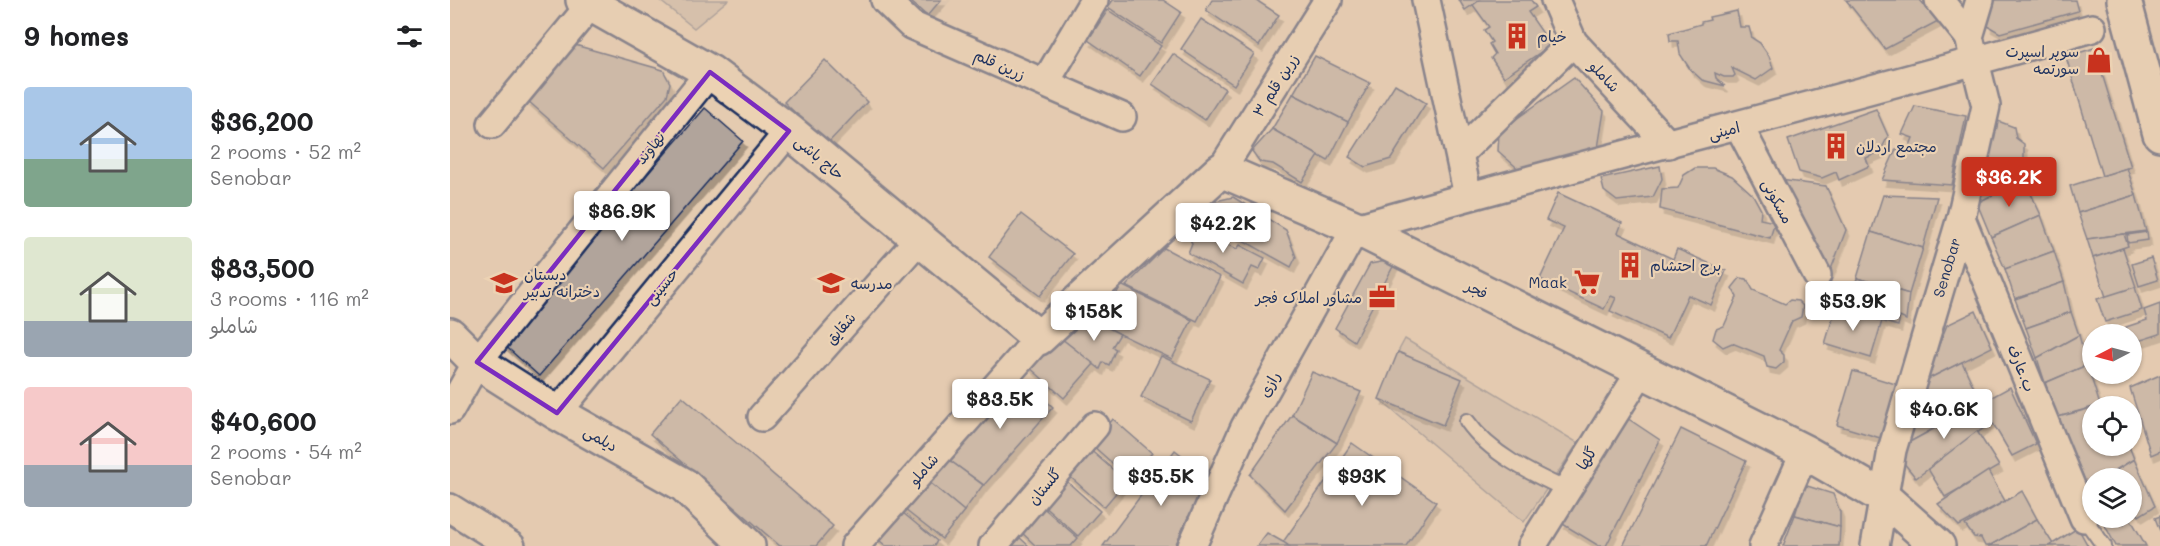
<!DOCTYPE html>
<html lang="en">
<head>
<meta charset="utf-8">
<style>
	:root { --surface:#fff; --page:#f6f6f6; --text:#202124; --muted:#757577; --accent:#c8321e }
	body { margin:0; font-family:Mali,"Playpen Sans Arabic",sans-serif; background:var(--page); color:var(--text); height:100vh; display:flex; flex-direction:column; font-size:22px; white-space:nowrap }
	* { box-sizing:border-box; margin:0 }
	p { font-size:20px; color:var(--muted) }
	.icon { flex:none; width:33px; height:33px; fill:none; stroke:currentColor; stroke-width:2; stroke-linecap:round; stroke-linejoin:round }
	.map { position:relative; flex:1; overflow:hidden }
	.side { display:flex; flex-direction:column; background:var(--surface); width:450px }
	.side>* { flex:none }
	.needle { width:39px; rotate:264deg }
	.buttons { position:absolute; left:1632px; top:324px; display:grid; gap:12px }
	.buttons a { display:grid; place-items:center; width:60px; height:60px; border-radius:50%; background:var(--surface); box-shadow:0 2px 4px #0004; font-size:30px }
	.price { position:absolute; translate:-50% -51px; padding:0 14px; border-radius:6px; background:#fff; color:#222; font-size:20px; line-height:39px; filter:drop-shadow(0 2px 3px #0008) }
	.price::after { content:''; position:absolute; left:50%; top:36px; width:18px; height:14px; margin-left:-9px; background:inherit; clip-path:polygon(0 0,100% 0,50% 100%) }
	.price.on { background:var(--accent); color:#fff }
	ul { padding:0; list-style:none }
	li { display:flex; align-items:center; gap:18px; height:150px; padding:0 24px }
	li span { display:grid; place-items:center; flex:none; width:168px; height:120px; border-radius:6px; color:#555 }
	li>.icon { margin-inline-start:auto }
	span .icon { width:72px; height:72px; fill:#fffc; stroke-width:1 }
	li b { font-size:26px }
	h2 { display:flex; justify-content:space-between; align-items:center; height:72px; padding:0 24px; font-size:26px }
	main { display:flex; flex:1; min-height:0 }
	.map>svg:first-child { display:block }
	.built { fill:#d5bfaa }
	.green { fill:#c6b4a4; stroke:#707281; stroke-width:1.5 }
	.building { fill:#b1a49b; stroke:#1b2f5e; stroke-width:1.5; filter:url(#shadow) }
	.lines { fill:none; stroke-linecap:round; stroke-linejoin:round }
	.service-casing { stroke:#1b2f5e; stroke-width:18 }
	.minor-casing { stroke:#1b2f5e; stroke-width:32 }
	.tertiary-casing { stroke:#1b2f5e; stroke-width:38 }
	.secondary-casing { stroke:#1b2f5e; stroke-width:38 }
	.service { stroke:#ecd2b3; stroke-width:14 }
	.minor { stroke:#ecd2b3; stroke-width:27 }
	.tertiary { stroke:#ecd2b3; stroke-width:33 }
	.secondary { stroke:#ecd2b3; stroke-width:33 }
	.marked { fill:none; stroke:#7b2cbf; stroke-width:4.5; stroke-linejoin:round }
	.labels { text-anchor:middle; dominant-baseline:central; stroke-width:4.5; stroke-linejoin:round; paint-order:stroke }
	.poi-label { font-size:15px; fill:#1b2f5e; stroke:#ecd2b3; text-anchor:start }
	.street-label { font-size:15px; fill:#1b2f5e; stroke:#ecd2b3 }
</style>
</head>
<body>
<main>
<section class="side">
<h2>9 homes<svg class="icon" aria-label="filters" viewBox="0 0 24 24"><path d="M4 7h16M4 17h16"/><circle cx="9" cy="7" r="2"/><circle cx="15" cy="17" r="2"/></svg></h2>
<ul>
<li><span style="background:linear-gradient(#a9c7e8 60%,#7fa58c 0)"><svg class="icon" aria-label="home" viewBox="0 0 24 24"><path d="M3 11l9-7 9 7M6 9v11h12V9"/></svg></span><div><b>$36,200</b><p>2 rooms · 52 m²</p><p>Senobar</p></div></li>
<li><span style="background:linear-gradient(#dfe7d0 70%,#9aa5b1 0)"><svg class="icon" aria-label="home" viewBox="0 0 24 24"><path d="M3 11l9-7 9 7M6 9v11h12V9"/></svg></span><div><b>$83,500</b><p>3 rooms · 116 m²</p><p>شاملو</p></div></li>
<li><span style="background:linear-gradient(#f6c9c9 65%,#9aa5b1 0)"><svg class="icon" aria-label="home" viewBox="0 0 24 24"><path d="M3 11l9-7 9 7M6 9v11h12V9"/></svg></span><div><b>$40,600</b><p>2 rooms · 54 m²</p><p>Senobar</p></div></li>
</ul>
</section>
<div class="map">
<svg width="1710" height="546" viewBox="0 0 1710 546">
	<defs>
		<filter id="shadow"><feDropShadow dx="3.5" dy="6" stdDeviation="0" flood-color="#0004"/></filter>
	</defs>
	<rect width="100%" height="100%" fill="#e4cbb0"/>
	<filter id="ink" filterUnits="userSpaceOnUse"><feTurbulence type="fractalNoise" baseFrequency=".0167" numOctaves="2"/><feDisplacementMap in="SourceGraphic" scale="12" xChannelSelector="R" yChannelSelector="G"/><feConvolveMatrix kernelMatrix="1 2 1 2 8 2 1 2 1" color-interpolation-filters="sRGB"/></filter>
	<g filter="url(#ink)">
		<polygon class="built" points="451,0 501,0 480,25"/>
		<g class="green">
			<polygon points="209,0 278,0 244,28"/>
			<polygon points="955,339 1128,443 1074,522 929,399 993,425 1011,379 948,352"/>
		</g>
		<g class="building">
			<polygon points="459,0 491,0 477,16"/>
			<polygon points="663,0 713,0 731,12 711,43 658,7"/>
			<polygon points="762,0 806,0 829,15 809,46 756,10"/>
			<polygon points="1009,0 1030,0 1015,10"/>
			<polygon points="1030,0 1081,0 1086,7 1078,12 1101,45 1054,77 1041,58 1045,54 1039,44 1042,42 1034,30 1039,27 1023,5"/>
			<polygon points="1396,0 1470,0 1488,21 1435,49"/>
			<polygon points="1541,0 1625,0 1628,11 1550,33 1538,26"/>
			<polygon points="658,10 711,46 690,76 638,40"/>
			<polygon points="1287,11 1290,27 1299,27 1302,38 1310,43 1319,56 1323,68 1306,80 1282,68 1285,75 1283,77 1274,77 1265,73 1266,78 1275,86 1252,80 1240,69 1230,54 1228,41 1220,41 1219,33 1251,24 1251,22 1260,20 1259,17"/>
			<polygon points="751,19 804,54 784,85 731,49"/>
			<polygon points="125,45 213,70 220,83 217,96 154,168 77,100"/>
			<polygon points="1644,48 1681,167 1652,176 1616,57"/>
			<polygon points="723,54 775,89 755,120 702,84"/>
			<polygon points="865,56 920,83 898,122 843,94"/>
			<polygon points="375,60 417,102 377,144 334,102"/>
			<polygon points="1124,78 1154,111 1148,148 1073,173 1048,151 1049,131"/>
			<polygon points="945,84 976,103 941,159 915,167 899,157"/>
			<polygon points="843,94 898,122 878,161 822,129"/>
			<polygon points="1465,106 1516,116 1502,185 1432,180 1446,149 1457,153 1463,138 1452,134"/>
			<polygon points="255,108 293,141 89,376 51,342"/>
			<polygon points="1426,109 1438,136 1430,152 1416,158 1419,166 1389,180 1386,172 1372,178 1349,172 1338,140"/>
			<polygon points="1548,121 1564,127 1566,138 1574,144 1574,179 1527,203"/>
			<polygon points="822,129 869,156 852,182 823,164 810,162 802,151"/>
			<polygon points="1210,166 1212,179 1203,197 1167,201 1154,191 1151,179"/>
			<polygon points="1245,168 1263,168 1282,176 1303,195 1311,210 1310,219 1325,222 1320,238 1210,209 1212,189 1228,188 1234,175"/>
			<polygon points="1677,168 1686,195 1628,213 1620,186"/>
			<polygon points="1574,179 1591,215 1541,237 1527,203"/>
			<polygon points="1330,180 1376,186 1396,230 1380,272"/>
			<polygon points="1108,193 1172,223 1168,233 1223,259 1227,249 1276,271 1261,305 1238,295 1218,338 1160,311 1166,298 1161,296 1154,309 1090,279 1114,228 1096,220"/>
			<polygon points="1433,195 1487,197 1473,248 1421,232"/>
			<polygon points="1686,195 1696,231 1637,239 1628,213"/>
			<polygon points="783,197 836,230 846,257 841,267 748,215 753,204"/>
			<polygon points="571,214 623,254 590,296 539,257"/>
			<polygon points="1591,215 1604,251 1555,269 1541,237"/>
			<polygon points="748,221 771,234 768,240 787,249 790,245 815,258 809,270 802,267 793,284 738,253 742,243 739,238"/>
			<polygon points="1421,232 1473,248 1459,294 1407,278"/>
			<polygon points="1697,232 1698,240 1678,243 1677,235"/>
			<polygon points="1674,234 1678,246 1643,258 1637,239"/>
			<polygon points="714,248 770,277 747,321 676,286"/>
			<polygon points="1673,248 1686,287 1656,297 1643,258"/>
			<polygon points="1604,251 1614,282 1565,299 1555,269"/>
			<polygon points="1701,258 1708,280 1689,286 1682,264"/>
			<polygon points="947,259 904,341 885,328 920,264"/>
			<polygon points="1290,278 1297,279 1303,290 1335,304 1340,300 1348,301 1353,306 1351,317 1342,321 1329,350 1334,355 1334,362 1326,369 1317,367 1314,356 1282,343 1273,347 1263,339 1266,329 1274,326 1287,297 1282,288"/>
			<polygon points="1407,278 1459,294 1456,320 1450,317 1448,326 1395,310 1399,296 1394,295 1397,283 1405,286"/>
			<polygon points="1614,282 1621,312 1576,328 1565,299"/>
			<polygon points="671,285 742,320 722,359 651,325"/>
			<polygon points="1685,287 1692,310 1655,322 1647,299"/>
			<polygon points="1710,304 1710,334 1682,343 1682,334 1679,334 1676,327 1697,320 1694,310"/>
			<polygon points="1386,307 1432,321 1421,358 1375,344"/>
			<polygon points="1526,311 1542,347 1474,381 1497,325"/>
			<polygon points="1621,312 1629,335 1587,358 1576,328"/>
			<polygon points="640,318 670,334 662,347 666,349 659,365 653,362 650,369 612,339"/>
			<polygon points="1629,335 1637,365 1595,383 1587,358"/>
			<polygon points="612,339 644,364 614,398 578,366 594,349"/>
			<polygon points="948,352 1012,379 993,425 929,399"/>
			<polygon points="711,356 760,379 741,421 691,397"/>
			<polygon points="1512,362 1531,403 1458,443 1474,381"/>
			<polygon points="1637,365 1650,405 1608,417 1595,383"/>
			<polygon points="1403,371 1452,386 1437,440 1387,425"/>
			<polygon points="862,372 911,392 887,443 842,415"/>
			<polygon points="566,373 603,407 534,485 495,457"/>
			<polygon points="1710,375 1710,451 1701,455 1680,388"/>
			<polygon points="1560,387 1586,444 1562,456 1531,403"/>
			<polygon points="232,396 383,526 366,546 330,546 200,434"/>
			<polygon points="1661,402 1663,406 1647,406 1650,405"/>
			<polygon points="1531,403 1542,422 1466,478 1453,462 1458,443"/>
			<polygon points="1642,408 1642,446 1679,446 1684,459 1652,478 1642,478 1642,483 1637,485 1608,417"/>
			<polygon points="842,415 887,443 835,510 800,475"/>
			<polygon points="1177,418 1210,440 1156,546 1149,546 1111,523"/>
			<polygon points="663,419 702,453 679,478 642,445"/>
			<polygon points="1231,429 1296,461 1256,546 1173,546"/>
			<polygon points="1527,431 1549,466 1495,497 1478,469"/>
			<polygon points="902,443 986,502 956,546 839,546 833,542"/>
			<polygon points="637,447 676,481 654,507 616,473"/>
			<polygon points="725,450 752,471 745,490 750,499 745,511 738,517 725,546 653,546"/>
			<polygon points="495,457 533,485 514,511 473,477"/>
			<polygon points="1684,459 1705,506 1689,516 1685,509 1682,511 1682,478 1655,477"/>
			<polygon points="1538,471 1555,501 1509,526 1488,504"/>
			<polygon points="611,476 650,511 628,536 590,502"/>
			<polygon points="473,477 514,511 492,539 450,506"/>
			<polygon points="1354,485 1383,494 1390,512 1390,527 1345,515"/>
			<polygon points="1572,491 1587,519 1539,546 1535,546 1531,538 1524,537 1515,525"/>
			<polygon points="589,504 628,538 621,546 586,546 569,530"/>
			<polygon points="447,508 487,541 484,546 436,546 424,536"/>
			<polygon points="1345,515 1390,527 1389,546 1333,546"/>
			<polygon points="1710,516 1710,531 1705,518"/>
			<polygon points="1651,518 1669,518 1674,524 1680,518 1696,546 1666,546"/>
			<polygon points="1587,519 1603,544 1599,546 1539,546"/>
			<polygon points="1628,528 1638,546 1599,546 1623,531"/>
			<polygon points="817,533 833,542 839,546 807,546"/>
			<polygon points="568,536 579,546 559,546"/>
		</g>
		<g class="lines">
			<g class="service-casing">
				<g id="service">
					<path d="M1017 421C1040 454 1080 473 1117 490"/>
					<polyline points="1634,518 1654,546"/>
				</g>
			</g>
			<g class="minor-casing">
				<g id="minor">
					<polyline points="435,0 461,25 672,117"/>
					<polyline points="976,0 1018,196"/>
					<polyline points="1105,0 1123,42 1218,144"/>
					<polyline points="1489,0 1519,37"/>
					<polyline points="595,83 644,0"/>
					<polyline points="42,124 141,4"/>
					<polyline points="1289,126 1367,275"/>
					<polyline points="1010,153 1123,42"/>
					<polyline points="771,170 878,0"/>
					<polyline points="1511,218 1634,518"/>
					<polyline points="0,410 27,362 260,72"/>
					<polyline points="107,413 339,131"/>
					<polyline points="312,417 468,240"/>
					<polyline points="0,508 61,546"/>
					<polyline points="405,546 589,338"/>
					<polyline points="543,546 645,426"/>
					<path d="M742 546 795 427 906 228C1150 158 1398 99 1642 28"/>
					<polyline points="1082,546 1191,371"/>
					<polyline points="1313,546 1355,452"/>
					<path id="s1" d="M1425 546 1442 450 1511 218 1536 106 1519 37 1530 0"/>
				</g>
			</g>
			<g class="tertiary-casing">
				<g id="tertiary">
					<polyline points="133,0 260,72 339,131 589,338 771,170 906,228 1355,452 1433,497 1488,546"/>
					<polyline points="0,335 27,362 107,413 234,485 298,546"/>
				</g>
			</g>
			<g class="secondary-casing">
				<polyline id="secondary" points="1674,0 1710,134"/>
			</g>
			<use href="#service" class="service"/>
			<use href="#minor" class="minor"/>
			<use href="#tertiary" class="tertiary"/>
			<use href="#secondary" class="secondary"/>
		</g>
	</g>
	<path d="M0 0H1710V546H0ZM260 72 339 131 107 413 27 362Z" fill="#e4cbb0" fill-opacity=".55" fill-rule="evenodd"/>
	<path class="marked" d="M260 72 339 131 107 413 27 362Z"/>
	<defs>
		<g id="building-bare" transform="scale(2.07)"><path d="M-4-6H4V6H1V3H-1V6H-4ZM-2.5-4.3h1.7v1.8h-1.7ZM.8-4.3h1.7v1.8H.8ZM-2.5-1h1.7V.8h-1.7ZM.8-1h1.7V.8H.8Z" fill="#c8321e" stroke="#ecd2b3" stroke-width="2.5" paint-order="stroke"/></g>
		<g id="shop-bare" transform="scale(2.07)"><path d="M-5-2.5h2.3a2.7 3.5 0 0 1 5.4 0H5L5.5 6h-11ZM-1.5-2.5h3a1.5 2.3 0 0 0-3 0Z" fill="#c8321e" stroke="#ecd2b3" stroke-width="2.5" paint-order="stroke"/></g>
		<g id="supermarket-bare" transform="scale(2.07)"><path d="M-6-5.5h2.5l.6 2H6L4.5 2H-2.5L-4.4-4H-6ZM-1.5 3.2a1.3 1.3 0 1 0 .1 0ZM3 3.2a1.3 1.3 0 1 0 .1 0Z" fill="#c8321e" stroke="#ecd2b3" stroke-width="2.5" paint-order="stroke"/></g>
		<g id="school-bare" transform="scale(2.07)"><path d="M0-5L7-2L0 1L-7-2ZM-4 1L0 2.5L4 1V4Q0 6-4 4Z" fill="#c8321e" stroke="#ecd2b3" stroke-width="2.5" paint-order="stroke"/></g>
		<g id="office-bare" transform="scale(2.07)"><path d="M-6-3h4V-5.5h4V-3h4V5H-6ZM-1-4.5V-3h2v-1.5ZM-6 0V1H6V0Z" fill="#c8321e" stroke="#ecd2b3" stroke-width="2.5" paint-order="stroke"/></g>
	</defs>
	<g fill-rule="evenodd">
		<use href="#building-bare" x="1067" y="36"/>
		<use href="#shop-bare" x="1649" y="60"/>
		<use href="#building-bare" x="1386" y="146"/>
		<use href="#building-bare" x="1180" y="265"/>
		<use href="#supermarket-bare" x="1137" y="282"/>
		<use href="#school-bare" x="54" y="283"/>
		<use href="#school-bare" x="381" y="283"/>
		<use href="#office-bare" x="932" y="297"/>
	</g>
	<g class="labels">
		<g class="poi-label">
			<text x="1087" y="36">خیام</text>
			<text x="1629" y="51" text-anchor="end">سوپر اسپرت<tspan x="1629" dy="17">سورتمه</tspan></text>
			<text x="1406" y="146">مجتمع اردلان</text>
			<text x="1200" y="265">برج احتشام</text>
			<text x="74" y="274">دبستان<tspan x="74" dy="17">دخترانه تدبير</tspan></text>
			<text x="1117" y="282" text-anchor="end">Maak</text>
			<text x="401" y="283">مدرسه</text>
			<text x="912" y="297" text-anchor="end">مشاور املاک فجر</text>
		</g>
		<g class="street-label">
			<text transform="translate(550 64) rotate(24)">زرین قلم</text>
			<text transform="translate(1155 76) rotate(47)">شاملو</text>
			<text transform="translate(825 85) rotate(-58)">زرین قلم ۳</text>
			<text transform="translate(1274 130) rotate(-14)">امینی</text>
			<text transform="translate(200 147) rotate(-51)">نهاوند</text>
			<text transform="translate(370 157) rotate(40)">حاج باشی</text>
			<text transform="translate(1328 201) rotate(62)">مسکونی</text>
			<text stroke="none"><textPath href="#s1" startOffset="288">Senobar</textPath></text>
			<text transform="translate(211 286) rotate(-50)">حسینی</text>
			<text transform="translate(1027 289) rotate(27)">فجر</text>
			<text transform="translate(390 328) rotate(-49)">شقایق</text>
			<text transform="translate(1572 368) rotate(68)">ب.عارف</text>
			<text transform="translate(819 384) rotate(-61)">رازی</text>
			<text transform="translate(151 438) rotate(30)">دیلمی</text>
			<text transform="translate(1136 458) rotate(-58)">گلها</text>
			<text transform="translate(473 469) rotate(-49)">شاملو</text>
			<text transform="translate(594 486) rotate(-50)">گلستان</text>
		</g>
	</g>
</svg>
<div class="buttons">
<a><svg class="needle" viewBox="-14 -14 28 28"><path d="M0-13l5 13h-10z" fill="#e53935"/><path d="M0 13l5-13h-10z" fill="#757577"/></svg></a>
<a><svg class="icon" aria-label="locate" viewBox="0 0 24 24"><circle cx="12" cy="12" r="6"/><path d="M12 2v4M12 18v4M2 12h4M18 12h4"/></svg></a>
<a><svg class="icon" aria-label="layers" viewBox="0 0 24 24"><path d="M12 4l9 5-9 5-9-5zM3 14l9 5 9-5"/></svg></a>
</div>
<b class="price on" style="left:1559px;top:208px">$36.2K</b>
<b class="price" style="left:172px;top:242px">$86.9K</b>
<b class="price" style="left:773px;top:254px">$42.2K</b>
<b class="price" style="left:1403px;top:332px">$53.9K</b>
<b class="price" style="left:644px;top:342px">$158K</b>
<b class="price" style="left:550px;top:430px">$83.5K</b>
<b class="price" style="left:1494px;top:440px">$40.6K</b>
<b class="price" style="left:711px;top:507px">$35.5K</b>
<b class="price" style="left:912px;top:507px">$93K</b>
</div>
</main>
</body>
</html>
